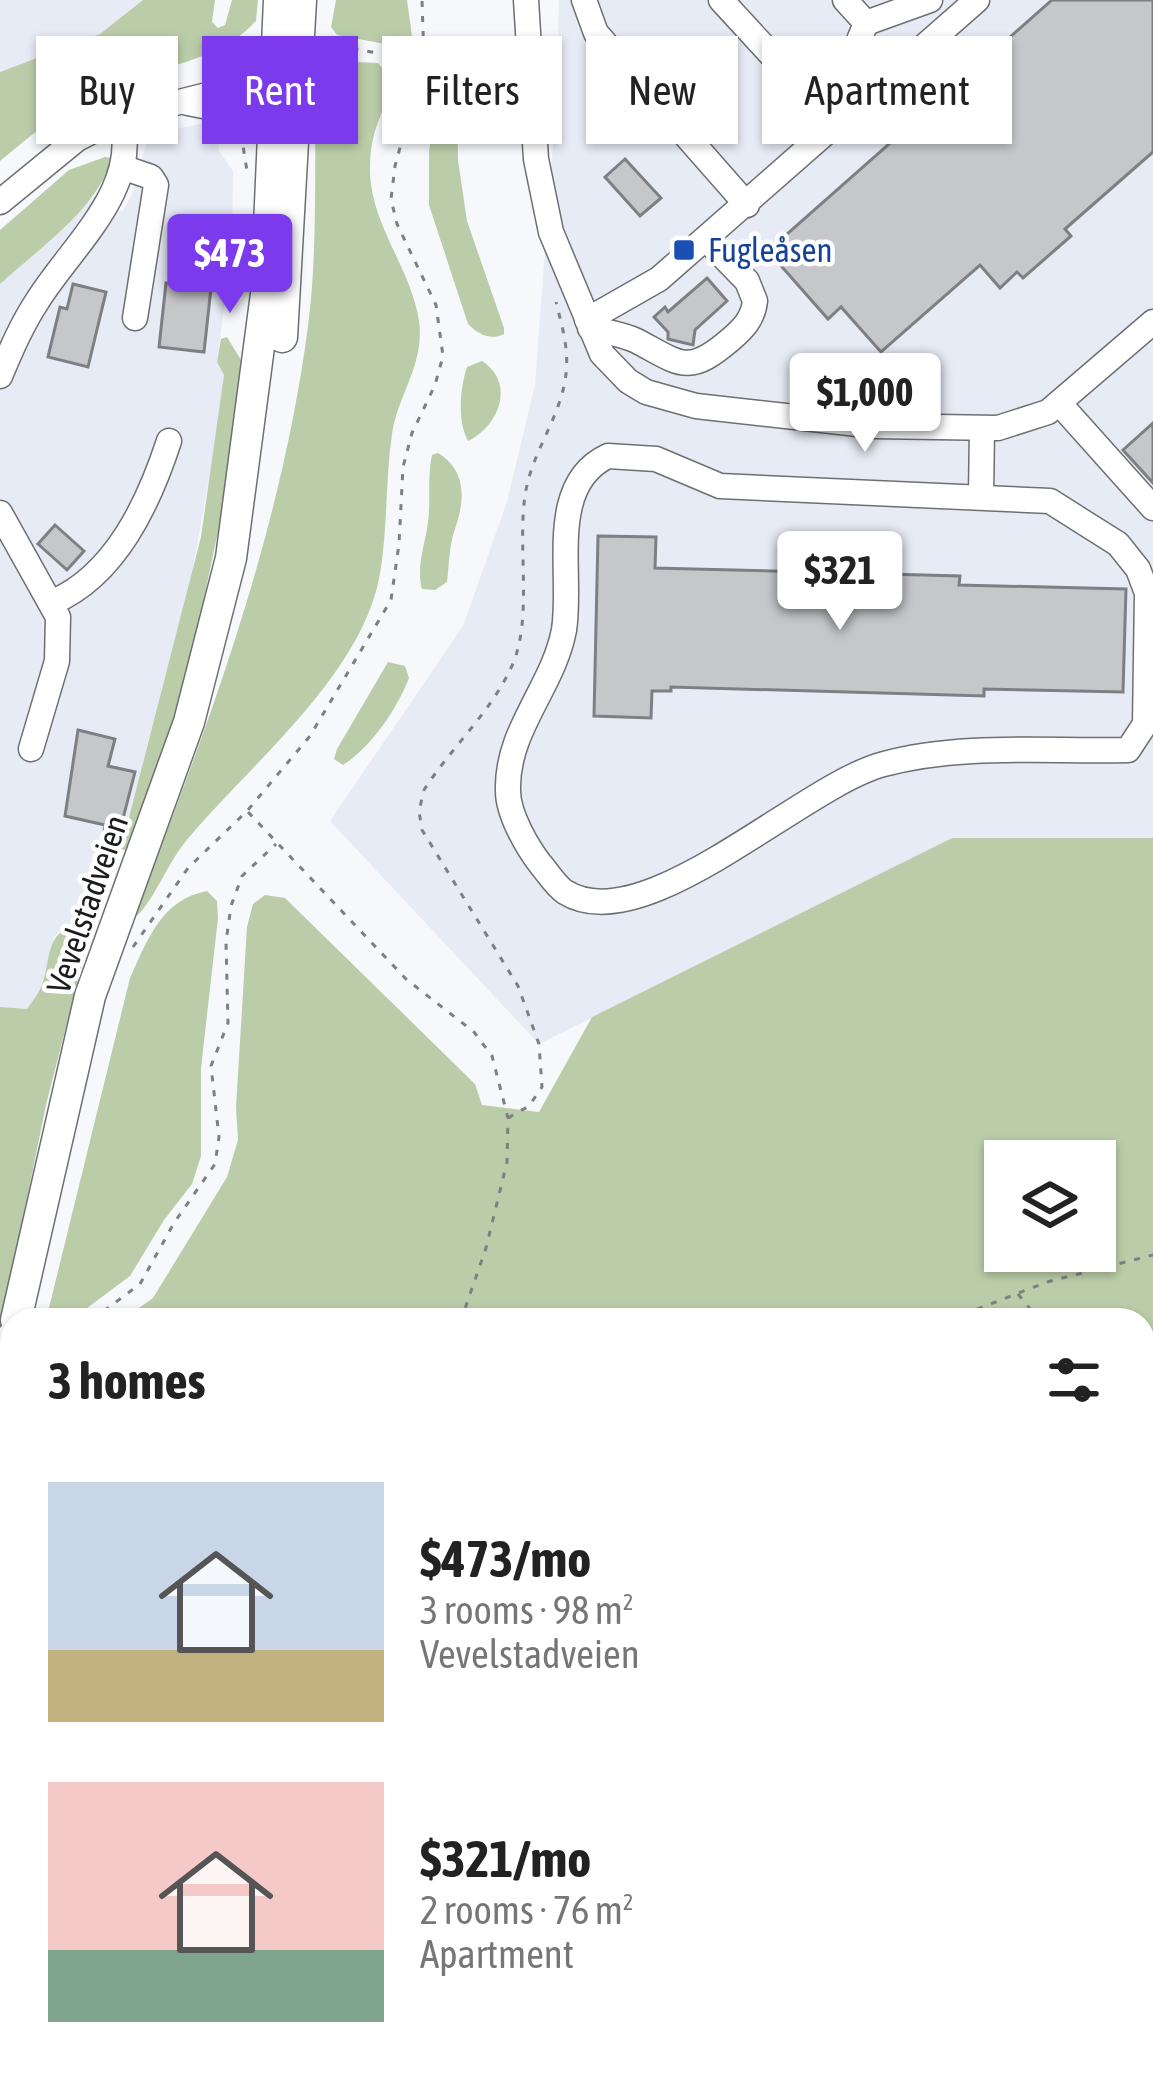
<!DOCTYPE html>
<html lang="en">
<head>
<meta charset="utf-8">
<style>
	:root { --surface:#fff; --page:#f6f6f6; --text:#222; --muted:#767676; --accent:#7c3aed }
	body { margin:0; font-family:"Asap Condensed",sans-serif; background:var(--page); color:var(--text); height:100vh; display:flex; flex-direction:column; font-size:45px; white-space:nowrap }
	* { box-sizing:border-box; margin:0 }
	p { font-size:39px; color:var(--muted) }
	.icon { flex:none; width:66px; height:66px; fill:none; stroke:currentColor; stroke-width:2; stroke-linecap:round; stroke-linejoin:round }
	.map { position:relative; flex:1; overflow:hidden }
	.side { position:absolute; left:0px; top:1308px; width:1155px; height:771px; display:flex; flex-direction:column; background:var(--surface); border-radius:36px 36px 0 0; box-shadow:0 3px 9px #0004 }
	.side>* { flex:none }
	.banner { position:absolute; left:36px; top:36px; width:1083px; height:108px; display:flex; gap:24px }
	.buttons { position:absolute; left:984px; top:1140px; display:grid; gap:24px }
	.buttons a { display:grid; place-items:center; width:132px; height:132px; border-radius:0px; background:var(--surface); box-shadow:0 3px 9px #0004; font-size:60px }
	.price { position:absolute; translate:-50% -102px; padding:0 27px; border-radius:12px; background:#fff; color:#222; font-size:39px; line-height:78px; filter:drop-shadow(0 3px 6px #0008) }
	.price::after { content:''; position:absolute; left:50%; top:72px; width:36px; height:27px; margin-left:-18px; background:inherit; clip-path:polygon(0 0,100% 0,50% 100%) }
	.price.selected { background:var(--accent); color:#fff }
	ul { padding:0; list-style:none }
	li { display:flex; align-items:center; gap:36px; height:300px; padding:0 48px }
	li span { display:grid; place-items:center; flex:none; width:336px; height:240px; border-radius:0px; color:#555 }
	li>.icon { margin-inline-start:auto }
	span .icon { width:144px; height:144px; fill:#fffc; stroke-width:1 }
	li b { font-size:51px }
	h2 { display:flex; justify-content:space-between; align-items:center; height:144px; padding:0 48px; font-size:51px }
	.chip { padding:0 42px; border-radius:0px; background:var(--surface); box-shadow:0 3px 9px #0004; font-size:42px; line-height:108px }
	.chip.selected { background:var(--accent); color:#fff }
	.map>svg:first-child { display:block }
	.built { fill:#e7ebf5 }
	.green { fill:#bbcda8; fill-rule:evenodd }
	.building { fill:#c6c7ca; stroke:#7e7f82; stroke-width:3 }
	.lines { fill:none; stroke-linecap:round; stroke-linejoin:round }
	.minor-casing { stroke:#6e6f72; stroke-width:27 }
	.major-casing { stroke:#6e6f72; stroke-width:33 }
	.path { stroke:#7e7f81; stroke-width:3; stroke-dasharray:6 9; stroke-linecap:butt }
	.minor { stroke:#fff; stroke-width:24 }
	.major { stroke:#fff; stroke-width:30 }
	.transit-dot { fill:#1a4fb4; stroke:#fff; stroke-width:4.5 }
	.labels { text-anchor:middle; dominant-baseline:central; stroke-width:9; stroke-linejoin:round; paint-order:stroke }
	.transit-label { font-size:33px; fill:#164399; stroke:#fff; text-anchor:start }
	.street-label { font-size:33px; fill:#1b1c1d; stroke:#fff }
</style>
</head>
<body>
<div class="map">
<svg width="1153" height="2078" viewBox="0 0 1153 2078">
	<rect width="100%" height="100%" fill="#f6f8fb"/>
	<g class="built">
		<polygon points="0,0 143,0 100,34 0,72"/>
		<polygon points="559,0 1153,0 1153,838 952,838 539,1044 330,821 463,626 507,502 535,385 556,103"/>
		<polygon points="216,121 219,151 233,171 232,242 217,362 224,375 219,423 189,590 121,849 99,891 92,924 62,928 54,937 42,987 27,1009 0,1007 0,284 94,196 122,212 132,195 149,134"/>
	</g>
	<g class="green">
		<path d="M143 0H215L212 22 218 28 225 25 232 0H258L256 21C217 63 161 65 110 86 67 103 36 132 0 161V72L100 34Z"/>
		<polygon points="336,0 407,0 413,43 407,48 337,35 331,27"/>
		<path d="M331 61 378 63C400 87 379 111 373 139 370 152 369 170 371 184 377 232 412 273 419 321 425 364 398 394 392 434 385 482 388 532 379 579 359 678 248 766 186 841 167 864 157 895 137 916L138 905C212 718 282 526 308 326 318 251 314 164 316 87L323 66Z"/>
		<path d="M445 80H453L457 87 458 160 467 221 504 328V334C490 341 478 334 468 324L429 205V152L438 89Z"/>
		<path d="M105 157 112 158C97 210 39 248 0 284V230L69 170Z"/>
		<polygon points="227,337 244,365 224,503 199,622 171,729 128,851 121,849 201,537 224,375 217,362 221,339"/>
		<path d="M482 361C516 383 499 426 468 441 457 421 460 388 467 367Z"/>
		<path d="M438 453C469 472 464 504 454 532 449 547 449 567 447 582L435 590 422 589C416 567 425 545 428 522 431 500 427 477 432 455Z"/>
		<path d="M388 662 405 666 409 678C397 709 372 746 343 765L334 759 337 749Z"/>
		<path d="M952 838H1153V1342L1143 1338V1320H1074L1019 1314 991 1320H122L153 1298 227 1177 238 1140 236 1107 247 927 253 904 265 895 285 898 475 1084 482 1105 539 1112 592 1017ZM1005 1161H1095V1251H1005Z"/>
		<path d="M207 891 217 901 218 918 201 1068V1156L192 1184 164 1220 130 1276 71 1320H46L130 978C147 940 162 899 207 891Z"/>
		<path d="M77 927 81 932 84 956 46 1105 0 1332V1007L27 1009C33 1000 40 992 43 982 51 957 46 930 77 927Z"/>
		<polygon points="1153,1516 1153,2078 1010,2078 1002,2075 1003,2067 1143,2067 1143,1535"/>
		<polygon points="12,1545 12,1687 0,1694 0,1555"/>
		<polygon points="430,2067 611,2067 609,2078 435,2078"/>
	</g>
	<g class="building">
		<polygon points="1052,0 1153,0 1153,152 1065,229 1071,236 1023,278 1017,272 1000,288 980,265 881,352 841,307 828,319 768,251"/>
		<polygon points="625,159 661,198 640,216 605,177"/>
		<polygon points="707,278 727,301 695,330 693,345 668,339 668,332 654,317 665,307 668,312"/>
		<polygon points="166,283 211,288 204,352 159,347"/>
		<polygon points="73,284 106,292 88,367 48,357 60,307 67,309"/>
		<polygon points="1153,423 1153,483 1123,450"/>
		<polygon points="55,525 84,551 67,570 38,544"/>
		<polygon points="598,536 656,537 655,568 960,576 959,585 1126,589 1123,692 984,689 984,696 671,687 671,691 652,691 651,718 594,716"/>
		<polygon points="78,730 115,739 108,766 135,772 119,834 104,831 105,825 65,816"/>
	</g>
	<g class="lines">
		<g class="minor-casing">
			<g id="minor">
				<polyline points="526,0 536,159 551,232 602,354 628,381 646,392 696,406 876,426 998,428 1048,412 1153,322"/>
				<polyline points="584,0 596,33 747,205"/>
				<polyline points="721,0 836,125"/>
				<polyline points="845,0 866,23"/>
				<polyline points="866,23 930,0"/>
				<polyline points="188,103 264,118 288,111"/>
				<polyline points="821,108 846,72 866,23"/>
				<polyline points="122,167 151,177 156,185 135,318"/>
				<polyline points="0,202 77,139 120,117 211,94 275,95 288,103"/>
				<polyline points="587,320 659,279 977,0"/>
				<path d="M590 328C606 332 622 334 637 341 680 364 688 376 730 340 743 329 753 319 755 301L747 281 706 239"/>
				<path d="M0 376C11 350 22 324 38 300 71 247 144 185 120 117"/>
				<polyline points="1059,403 1153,508"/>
				<path d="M608 456 656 459 720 486 1050 501 1118 544 1138 569 1147 593 1145 724 1128 750C1048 752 962 743 884 764 802 785 644 942 565 892 556 886 548 873 541 865 527 847 508 814 508 791 506 730 553 688 564 630 573 574 546 485 608 456Z"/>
				<polyline points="981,496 982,429"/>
				<polyline points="0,513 58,617 57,661 31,749"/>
				<path d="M53 602C116 575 149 502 169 441"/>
				<polyline points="0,1851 12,1832"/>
				<polyline points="0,2001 10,1971"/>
				<polyline points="131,2067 138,2078"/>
				<polyline points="258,2067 258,2078"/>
				<polyline points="366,2067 367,2078"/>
				<polyline points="222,2078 222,2067"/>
				<polyline points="664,2078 668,2067"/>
			</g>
		</g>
		<g class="major-casing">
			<g id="major">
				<polyline points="282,337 301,0"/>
				<polyline points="16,1320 90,996 189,722 231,558 266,294 279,0"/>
				<polyline points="0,1386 12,1337"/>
			</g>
		</g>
		<g class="path">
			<polyline points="323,53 348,48 420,60"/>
			<polyline points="228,73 250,59"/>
			<polyline points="128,92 165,83"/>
			<polyline points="241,133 247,171"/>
			<polyline points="248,812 406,979 474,1032 492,1056 508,1118 507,1162 486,1248 461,1320"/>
			<polyline points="133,947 188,868 247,811 310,736 391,600 399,544 403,467 412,433 435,385 443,356 436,305 397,224 391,199 395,166 424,60 422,0"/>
			<path d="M508 1118 529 1106 542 1087 539 1044 518 986 422 830 419 811 424 790C450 749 489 714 510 670 534 623 517 549 525 496 531 452 561 418 566 374 569 349 562 326 556 302"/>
			<polyline points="1018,1294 1039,1320"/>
			<polyline points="92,1320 140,1284 174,1223 215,1164 219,1137 211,1066 228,1023 226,942 231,906 242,876 276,844"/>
			<polyline points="949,1320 1047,1282 1153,1255"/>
			<polyline points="1143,1364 1153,1371"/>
			<polyline points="0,1448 12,1418"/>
			<polyline points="1143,1494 1153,1503"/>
			<polyline points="0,1504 12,1496"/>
			<polyline points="1143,1530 1153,1511"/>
			<polyline points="0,1657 12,1643"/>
			<polyline points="1143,1695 1153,1706"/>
			<polyline points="0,1888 5,1918 12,1923"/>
			<polyline points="1143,2034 1153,2048"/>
			<polyline points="1007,2067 1020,2078"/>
			<polyline points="1099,2067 1108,2078"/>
			<polyline points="990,2078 996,2067"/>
			<polyline points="1041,2078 1059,2067"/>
		</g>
		<use href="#minor" class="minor"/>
		<use href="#major" class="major"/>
	</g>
	<rect class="transit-dot" x="672" y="238" width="24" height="24" rx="6"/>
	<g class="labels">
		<g class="transit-label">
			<text x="708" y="250">Fugleåsen</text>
		</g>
		<g class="street-label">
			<text transform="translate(87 904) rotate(-71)">Vevelstadveien</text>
		</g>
	</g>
</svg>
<div class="buttons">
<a><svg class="icon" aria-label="layers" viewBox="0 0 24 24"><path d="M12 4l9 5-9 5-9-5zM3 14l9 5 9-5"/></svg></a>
</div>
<b class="price selected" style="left:230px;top:316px">$473</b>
<b class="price" style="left:865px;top:455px">$1,000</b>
<b class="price" style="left:840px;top:633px">$321</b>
<div class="banner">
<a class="chip">Buy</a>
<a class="chip selected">Rent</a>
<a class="chip">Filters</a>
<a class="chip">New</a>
<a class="chip">Apartment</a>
</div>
<section class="side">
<h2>3 homes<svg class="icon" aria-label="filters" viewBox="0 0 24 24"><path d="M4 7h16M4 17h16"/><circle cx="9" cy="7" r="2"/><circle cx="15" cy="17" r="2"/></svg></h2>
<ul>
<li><span style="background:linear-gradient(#c9d6e8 70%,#c2b280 0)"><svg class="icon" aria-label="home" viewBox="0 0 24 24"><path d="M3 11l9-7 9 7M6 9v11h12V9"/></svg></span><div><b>$473/mo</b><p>3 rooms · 98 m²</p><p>Vevelstadveien</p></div></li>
<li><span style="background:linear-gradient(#f6c9c9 70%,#7fa58c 0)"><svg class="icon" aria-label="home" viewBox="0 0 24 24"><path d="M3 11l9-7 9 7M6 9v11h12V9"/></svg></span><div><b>$321/mo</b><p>2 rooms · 76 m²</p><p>Apartment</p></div></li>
</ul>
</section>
</div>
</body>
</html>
